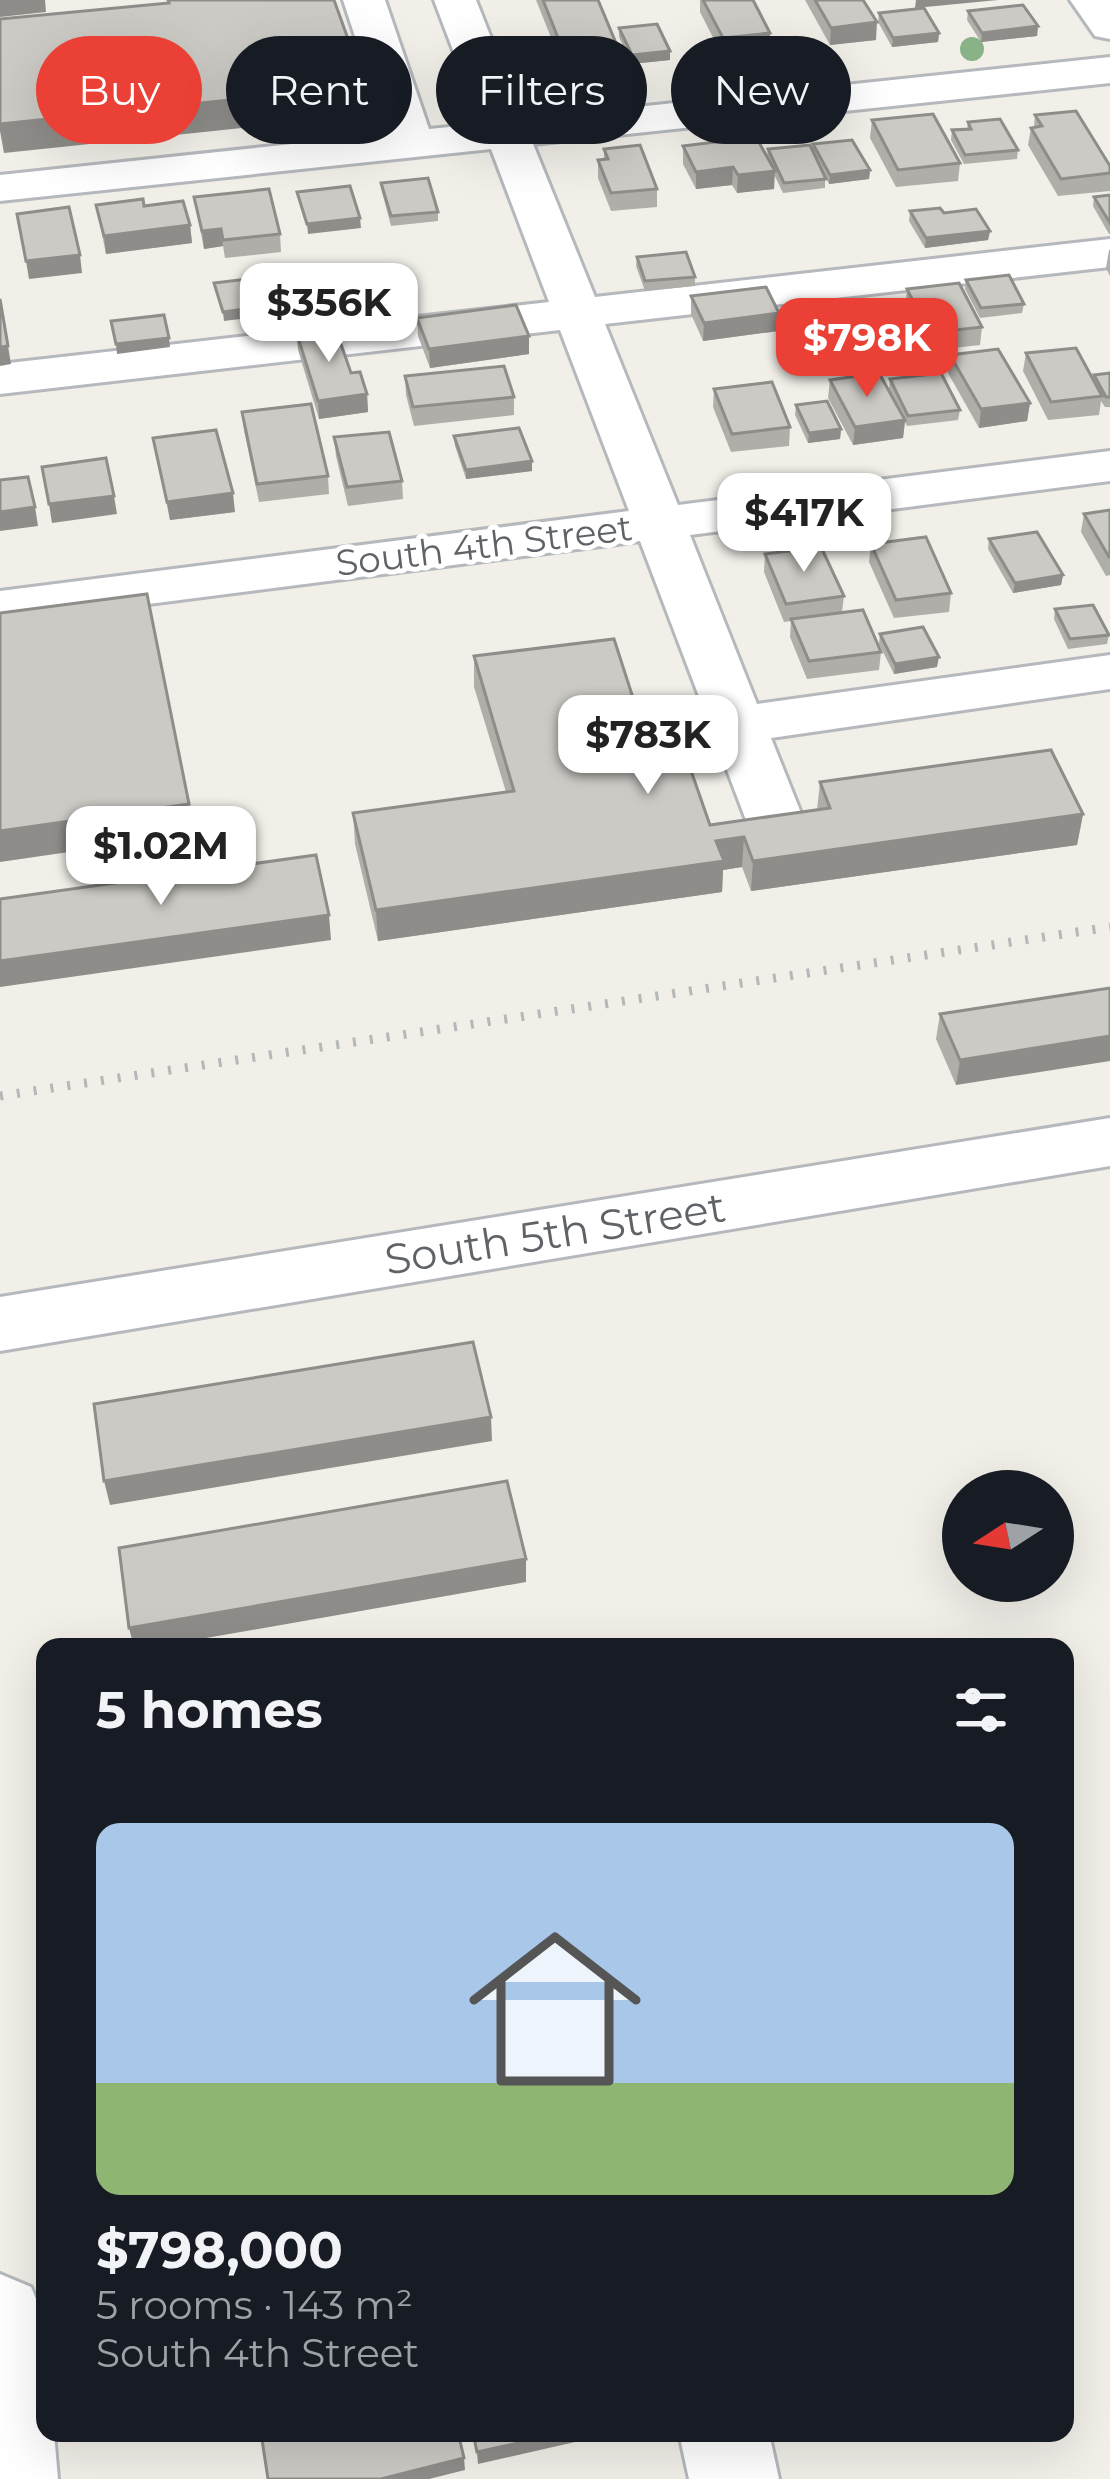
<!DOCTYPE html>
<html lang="en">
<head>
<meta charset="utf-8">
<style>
	:root { --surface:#171b24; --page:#20242c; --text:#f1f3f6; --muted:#9ea1a6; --accent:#ea4035 }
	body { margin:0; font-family:Montserrat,sans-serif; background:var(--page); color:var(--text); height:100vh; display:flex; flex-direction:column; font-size:45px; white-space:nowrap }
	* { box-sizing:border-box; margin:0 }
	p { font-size:39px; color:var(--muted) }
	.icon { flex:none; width:66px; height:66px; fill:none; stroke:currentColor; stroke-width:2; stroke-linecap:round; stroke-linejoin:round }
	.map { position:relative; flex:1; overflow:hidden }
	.drawer { position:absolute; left:36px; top:1638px; width:1038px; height:804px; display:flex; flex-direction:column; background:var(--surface); border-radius:24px; box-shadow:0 12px 48px #0002 }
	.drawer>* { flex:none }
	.guide { position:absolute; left:36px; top:36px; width:1038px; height:108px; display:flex; gap:24px }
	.needle { width:78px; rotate:258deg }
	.controls { position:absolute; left:942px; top:1470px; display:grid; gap:24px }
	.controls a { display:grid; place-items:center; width:132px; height:132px; border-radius:50%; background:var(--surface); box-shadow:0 12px 48px #0002; font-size:60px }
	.price { position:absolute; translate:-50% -102px; padding:0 27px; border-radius:24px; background:#fff; color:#222; font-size:39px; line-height:78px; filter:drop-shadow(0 3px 6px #0008) }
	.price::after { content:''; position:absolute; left:50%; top:72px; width:36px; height:27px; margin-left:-18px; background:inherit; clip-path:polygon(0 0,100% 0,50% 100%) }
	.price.selected { background:var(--accent); color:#fff }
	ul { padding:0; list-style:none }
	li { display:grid; align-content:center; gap:24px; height:636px; padding:0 60px }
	li span { display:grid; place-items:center; height:372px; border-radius:24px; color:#555 }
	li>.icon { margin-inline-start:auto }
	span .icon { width:216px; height:216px; fill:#fffc; stroke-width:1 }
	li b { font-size:51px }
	h2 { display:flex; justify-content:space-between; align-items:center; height:144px; padding:0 60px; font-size:51px }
	.pill { padding:0 42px; border-radius:54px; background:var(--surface); box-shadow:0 12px 48px #0002; font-size:42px; line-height:108px }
	.pill.selected { background:var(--accent); color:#fff }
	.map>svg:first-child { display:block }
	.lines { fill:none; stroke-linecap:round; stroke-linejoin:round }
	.minor-casing { stroke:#b5b8bc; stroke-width:6 }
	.minor { fill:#fff; fill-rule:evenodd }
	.rail { stroke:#b6b7b8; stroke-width:9; stroke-dasharray:3 14; stroke-linecap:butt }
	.tree { fill:#89b387 }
	.wall { fill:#afaea9 }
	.shaded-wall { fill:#8f8d8a }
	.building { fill:#cccac5; stroke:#8f8d8a; stroke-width:3 }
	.labels { text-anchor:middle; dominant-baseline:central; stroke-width:10; stroke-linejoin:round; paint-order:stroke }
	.far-street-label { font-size:36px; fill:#5f6368; stroke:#fff }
	.street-label { font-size:42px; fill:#5f6368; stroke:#fff }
</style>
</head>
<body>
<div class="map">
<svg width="1110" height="2479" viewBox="0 0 1110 2479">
	<rect width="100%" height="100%" fill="#f1efe8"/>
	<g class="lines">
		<g class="minor-casing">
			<g id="minor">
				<polygon points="343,0 385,0 429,129 481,124 434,0 476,0 523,119 1110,57 1110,83 533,144 595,297 1110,239 1110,267 605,324 678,505 1110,451 1110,481 690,535 757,704 1110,655 1110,689 771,738 807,828 798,842 778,847 758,842 749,828 640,541 0,623 0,591 629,511 560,330 0,394 0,364 549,302 491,149 0,201 0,175 387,134"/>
				<polygon points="1070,0 1110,0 1110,39 1095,36"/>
				<polygon points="1110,1118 1110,1166 0,1351 0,1297"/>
				<polygon points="0,2274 31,2287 44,2318 45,2433 54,2433 58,2479 0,2479"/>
				<polygon points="679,2433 769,2433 779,2479 689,2479"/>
			</g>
		</g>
		<use href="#minor" class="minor"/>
		<polyline class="rail" points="0,1096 1110,927"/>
	</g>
	<circle class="tree" cx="972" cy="49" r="12"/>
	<g class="wall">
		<polygon points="536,0 598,0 618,48 618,65 564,70"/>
		<polygon points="700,0 753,0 770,33 769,50 722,55 700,12"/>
		<polygon points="805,0 863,0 876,40 830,45"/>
		<polygon points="968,11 1038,26 1037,36 981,42 967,20"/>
		<polygon points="879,13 939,33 938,42 892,47 878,22"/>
		<polygon points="619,28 670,60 631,64 619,37"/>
		<polygon points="1035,115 1110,166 1110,191 1058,196 1028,145 1031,128 1034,127"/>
		<polygon points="872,120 960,163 958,181 896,187 870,138"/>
		<polygon points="968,122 1018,150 1017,159 964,164 951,140 952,130 967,129"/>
		<polygon points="813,144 870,170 869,179 829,184 825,176 825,188 783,193 774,174 774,189 737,193 732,185 696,189 683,164 683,146 767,157 768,149 812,151"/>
		<polygon points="604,149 657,189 657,207 611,211 598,178 598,160 604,160"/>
		<polygon points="381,183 438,212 438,221 391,226 382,192"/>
		<polygon points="1110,195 1110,234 1109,234 1093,206 1094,197"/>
		<polygon points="194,197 280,234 281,252 225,258 223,246 204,249"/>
		<polygon points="96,205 144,206 190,225 192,243 106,254"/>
		<polygon points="910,211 944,213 990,231 988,240 925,248 909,221"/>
		<polygon points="1109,250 1110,250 1110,276 1106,268"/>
		<polygon points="637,257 695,277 695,286 645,291 636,266"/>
		<polygon points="966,280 1024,304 1022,313 980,318 965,289"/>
		<polygon points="907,289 982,327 980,345 927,351 905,307"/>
		<polygon points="691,296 778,331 703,341 691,314"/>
		<polygon points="417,318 529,354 430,368 418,336"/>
		<polygon points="296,331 351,373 367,394 368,412 319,419 298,350"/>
		<polygon points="1026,353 1093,380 1094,375 1110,373 1110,407 1105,407 1101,401 1099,415 1048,420 1023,371"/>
		<polygon points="950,355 1030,403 1027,421 979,428 948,373"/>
		<polygon points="405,376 514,397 514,415 414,426 406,395"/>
		<polygon points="890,379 960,410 958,420 907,426 905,422 903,438 853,445 828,398 830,380 889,389"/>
		<polygon points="714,389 790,427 789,446 731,452 713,407"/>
		<polygon points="796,405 841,429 840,439 808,443 795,415"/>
		<polygon points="242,412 328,476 329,494 259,502 244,430"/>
		<polygon points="454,436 532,461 532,471 466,479 455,446"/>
		<polygon points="334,437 402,481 403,499 348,506 336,456"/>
		<polygon points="153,438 235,512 170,520"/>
		<polygon points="1110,510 1110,575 1106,576 1081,532 1084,514"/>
		<polygon points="989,539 1063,575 1061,585 1013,593 988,549"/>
		<polygon points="871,544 951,593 949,612 894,618 869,562"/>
		<polygon points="765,554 844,596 842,612 881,652 879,670 807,679 790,637 791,621 784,622 764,572"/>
		<polygon points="1055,609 1109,635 1107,644 1068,649 1054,619"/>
		<polygon points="880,634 937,667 894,674 879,644"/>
		<polygon points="474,656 656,769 710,825 817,810 820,782 1083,814 1077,845 751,891 742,867 723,870 722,892 378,941 355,844 353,813 506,792 474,687"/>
		<polygon points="1110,988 956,1085 936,1039 940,1014"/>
	</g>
	<g class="shaded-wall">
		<polygon points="0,0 45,0 46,12 0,17"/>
		<polygon points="916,0 998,0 915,8"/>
		<polygon points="877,22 876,40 830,45 831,28"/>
		<polygon points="1038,26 1037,36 981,42 982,33"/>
		<polygon points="770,33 769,50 722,55 723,38"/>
		<polygon points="939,33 938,42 892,47 893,38"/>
		<polygon points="670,51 670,60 631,64 632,55"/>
		<polygon points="365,86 366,115 4,153 0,131 0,124"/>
		<polygon points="733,167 732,185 696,189 696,172"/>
		<polygon points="870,170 869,179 829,184 830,175"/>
		<polygon points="775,171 774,189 737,193 738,175"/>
		<polygon points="360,218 361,228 308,234 307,224"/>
		<polygon points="190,225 192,243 106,254 104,236"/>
		<polygon points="221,229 223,246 204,249 202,231"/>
		<polygon points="990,231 988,240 925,248 926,238"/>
		<polygon points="80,255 82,273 29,279 26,261"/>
		<polygon points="273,305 273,315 224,321 223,312"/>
		<polygon points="779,313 778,331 703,341 704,323"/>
		<polygon points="529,336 529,354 430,368 429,349"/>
		<polygon points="169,338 170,347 117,354 116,344"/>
		<polygon points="8,346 11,364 0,366 0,347"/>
		<polygon points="367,394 368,412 319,419 318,401"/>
		<polygon points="1030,403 1027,421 979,428 981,409"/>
		<polygon points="905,420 903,438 853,445 855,427"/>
		<polygon points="841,429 840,439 808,443 809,433"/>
		<polygon points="532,461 532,471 466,479 466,470"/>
		<polygon points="233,493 235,512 170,520 167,502"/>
		<polygon points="114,496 117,514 52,523 49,504"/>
		<polygon points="35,507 38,526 0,531 0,512"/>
		<polygon points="1063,575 1061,585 1013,593 1015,583"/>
		<polygon points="939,657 937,667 894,674 895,664"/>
		<polygon points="189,804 193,834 0,862 0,831"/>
		<polygon points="1083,814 1077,845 751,891 753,861"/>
		<polygon points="744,837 742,867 723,870 722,892 378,941 376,910 716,841"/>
		<polygon points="329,915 331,940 0,987 0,961"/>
		<polygon points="1110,1036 1110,1061 956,1085 960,1060"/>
		<polygon points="491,1417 492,1441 110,1505 104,1481"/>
		<polygon points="526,1559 526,1582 155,1647 134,1647 129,1628"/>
		<polygon points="564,2433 575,2433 575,2442 478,2464 477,2452"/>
		<polygon points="464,2458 465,2470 429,2479 381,2479"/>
	</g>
	<g class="building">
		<polygon points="168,0 334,0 365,86 0,124 0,19 169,3"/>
		<polygon points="543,0 598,0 618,48 564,53"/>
		<polygon points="703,0 753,0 770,33 723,38"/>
		<polygon points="815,0 863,0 877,22 831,28"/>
		<polygon points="1023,5 1038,26 982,33 968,11"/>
		<polygon points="924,8 939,33 893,38 879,13"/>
		<polygon points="657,24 670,51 632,55 619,28"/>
		<polygon points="1076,111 1110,166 1110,173 1061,179 1031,128 1042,126 1035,115"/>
		<polygon points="933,114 960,163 898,170 872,120"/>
		<polygon points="1000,119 1018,150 965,155 952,130 971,129 968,122"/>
		<polygon points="756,137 775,171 738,175 733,167 696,172 683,146"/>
		<polygon points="852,140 870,170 830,175 813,144"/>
		<polygon points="640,145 657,189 611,193 598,160 608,159 604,149"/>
		<polygon points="810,145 826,179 784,183 768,149"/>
		<polygon points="428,178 438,212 391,216 381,183"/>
		<polygon points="350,186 360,218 307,224 297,192"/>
		<polygon points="269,189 280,234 223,240 221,229 202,231 194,197"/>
		<polygon points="1110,195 1110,223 1094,197"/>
		<polygon points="143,199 144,206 183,201 190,225 104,236 96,205"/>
		<polygon points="69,207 80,255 26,261 17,214"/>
		<polygon points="940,208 944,213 976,209 990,231 926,238 910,211"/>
		<polygon points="686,252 695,277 645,281 637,257"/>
		<polygon points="1009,275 1024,304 981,308 966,280"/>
		<polygon points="264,277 273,305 223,312 214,283"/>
		<polygon points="959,283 982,327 929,333 907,289"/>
		<polygon points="766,287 779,313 704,323 691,296"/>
		<polygon points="0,299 8,346 0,347"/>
		<polygon points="516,305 529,336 429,349 417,318"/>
		<polygon points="164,315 169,338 116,344 111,321"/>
		<polygon points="335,327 351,373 360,372 367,394 318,401 296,331"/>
		<polygon points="1076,348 1102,396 1051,402 1026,353"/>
		<polygon points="998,349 1030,403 981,409 950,355"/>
		<polygon points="504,366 514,397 413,407 405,376"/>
		<polygon points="879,373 905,420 855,427 830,380"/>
		<polygon points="941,373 960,410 908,416 890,379"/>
		<polygon points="1110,373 1110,397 1106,397 1094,375"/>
		<polygon points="772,382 790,427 732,434 714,389"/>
		<polygon points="827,401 841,429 809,433 796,405"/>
		<polygon points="311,404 328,476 257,484 242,412"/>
		<polygon points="519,428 532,461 466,470 454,436"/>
		<polygon points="216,430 233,493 167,502 153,438"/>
		<polygon points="389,432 402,481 347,487 334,437"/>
		<polygon points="106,458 114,496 49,504 42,467"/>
		<polygon points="28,477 35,507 0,512 0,480"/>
		<polygon points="1110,510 1110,557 1109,557 1084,514"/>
		<polygon points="1037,532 1063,575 1015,583 989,539"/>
		<polygon points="926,537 951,593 896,600 871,544"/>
		<polygon points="821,547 844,596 786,604 765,554"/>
		<polygon points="147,594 189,804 0,831 0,613"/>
		<polygon points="1093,605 1109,635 1070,639 1055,609"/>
		<polygon points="863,610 881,652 809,661 791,619"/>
		<polygon points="923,627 939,657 895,664 880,634"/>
		<polygon points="614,639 656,769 689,765 710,825 830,808 820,782 1051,750 1083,814 753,861 744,837 716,841 724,861 376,910 353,813 514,791 474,656"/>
		<polygon points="316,855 329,915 0,961 0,899"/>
		<polygon points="1110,988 1110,1036 960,1060 940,1014"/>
		<polygon points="473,1342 491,1417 104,1481 94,1404"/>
		<polygon points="507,1481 526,1559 129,1628 119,1548"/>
		<polygon points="261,2433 458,2433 464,2458 381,2479 268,2479"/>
		<polygon points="473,2433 564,2433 477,2452"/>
	</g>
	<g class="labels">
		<g class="far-street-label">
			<text transform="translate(484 545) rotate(-7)">South 4th Street</text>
		</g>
		<g class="street-label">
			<text transform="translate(555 1233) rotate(-9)">South 5th Street</text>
		</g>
	</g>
</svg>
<div class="controls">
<a><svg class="needle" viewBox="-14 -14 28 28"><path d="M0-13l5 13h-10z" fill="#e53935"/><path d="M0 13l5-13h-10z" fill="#9ea1a6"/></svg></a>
</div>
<b class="price" style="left:329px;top:365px">$356K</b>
<b class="price selected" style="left:867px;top:400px">$798K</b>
<b class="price" style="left:804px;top:575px">$417K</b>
<b class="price" style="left:648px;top:797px">$783K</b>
<b class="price" style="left:161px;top:908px">$1.02M</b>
<div class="guide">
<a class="pill selected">Buy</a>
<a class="pill">Rent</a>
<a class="pill">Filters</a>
<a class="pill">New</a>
</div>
<section class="drawer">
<h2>5 homes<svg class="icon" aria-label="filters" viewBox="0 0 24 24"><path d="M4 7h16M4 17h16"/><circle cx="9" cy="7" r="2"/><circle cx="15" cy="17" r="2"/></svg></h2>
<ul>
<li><span style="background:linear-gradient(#a9c7e8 70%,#8fb573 0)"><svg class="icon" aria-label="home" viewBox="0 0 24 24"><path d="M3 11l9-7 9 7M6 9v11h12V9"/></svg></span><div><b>$798,000</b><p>5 rooms · 143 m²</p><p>South 4th Street</p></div></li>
</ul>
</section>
</div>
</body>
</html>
